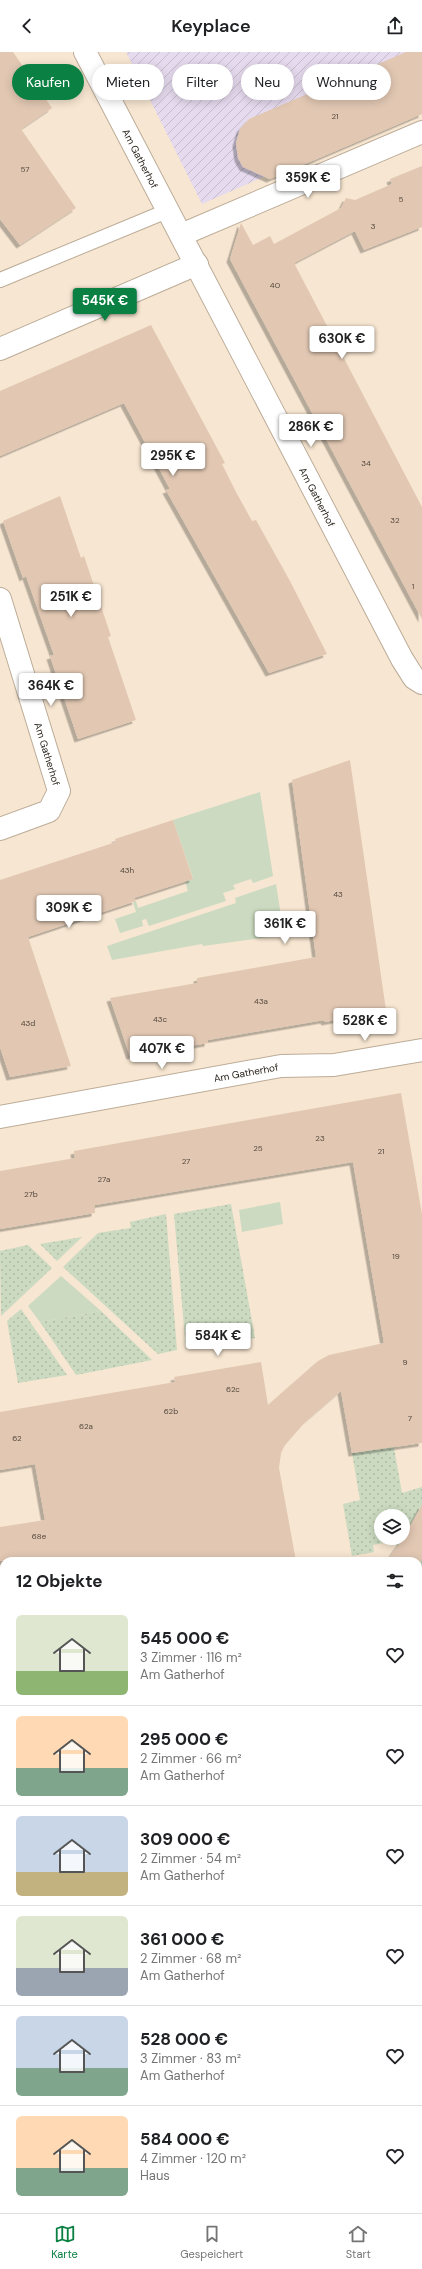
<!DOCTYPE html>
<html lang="de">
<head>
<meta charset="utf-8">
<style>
	:root { --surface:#fff; --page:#f6f6f6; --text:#202124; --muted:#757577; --line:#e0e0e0; --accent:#0b8043 }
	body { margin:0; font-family:"DM Sans",sans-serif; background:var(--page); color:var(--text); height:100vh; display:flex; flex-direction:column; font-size:15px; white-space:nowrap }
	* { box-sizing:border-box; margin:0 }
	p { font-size:13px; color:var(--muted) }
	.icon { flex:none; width:22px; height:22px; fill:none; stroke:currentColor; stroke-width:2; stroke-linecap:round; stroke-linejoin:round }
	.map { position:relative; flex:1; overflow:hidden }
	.side { position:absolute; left:0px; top:1505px; width:422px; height:656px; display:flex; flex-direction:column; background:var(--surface); border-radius:12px 12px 0 0; box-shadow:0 2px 10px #0003 }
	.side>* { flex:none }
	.top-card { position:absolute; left:12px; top:12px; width:398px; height:36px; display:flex; gap:8px }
	.fabs { position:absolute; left:374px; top:1457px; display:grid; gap:8px }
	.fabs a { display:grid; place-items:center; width:36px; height:36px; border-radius:50%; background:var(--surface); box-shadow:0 2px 10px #0003; font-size:20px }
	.price { position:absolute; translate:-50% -34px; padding:0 9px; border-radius:4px; background:#fff; color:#222; font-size:13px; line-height:26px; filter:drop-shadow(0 1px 2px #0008) }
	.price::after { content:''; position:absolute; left:50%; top:24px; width:12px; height:9px; margin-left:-6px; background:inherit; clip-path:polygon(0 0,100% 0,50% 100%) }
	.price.active { background:var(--accent); color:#fff }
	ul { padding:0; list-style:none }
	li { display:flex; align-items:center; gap:12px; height:100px; padding:0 16px }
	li+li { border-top:1px solid var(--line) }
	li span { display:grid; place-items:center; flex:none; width:112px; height:80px; border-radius:6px; color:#555 }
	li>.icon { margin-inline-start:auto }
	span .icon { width:48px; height:48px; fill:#fffc; stroke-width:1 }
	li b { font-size:17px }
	h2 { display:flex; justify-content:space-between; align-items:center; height:48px; padding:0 16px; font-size:17px }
	.tag { padding:0 14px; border-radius:18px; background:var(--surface); box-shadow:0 2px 10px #0003; font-size:14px; line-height:36px }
	.tag.active { background:var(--accent); color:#fff }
	header { display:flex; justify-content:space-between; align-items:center; height:52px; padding:0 16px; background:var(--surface); font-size:18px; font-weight:600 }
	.menu { display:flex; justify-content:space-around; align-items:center; height:56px; border-top:1px solid var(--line); background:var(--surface); font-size:11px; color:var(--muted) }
	.menu a { display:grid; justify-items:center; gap:2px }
	.menu .active { color:var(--accent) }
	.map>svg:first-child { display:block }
	.industrial { fill:url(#industrial-furrows) }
	.green { fill:#cbdac0 }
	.garden { fill:url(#garden-dots); fill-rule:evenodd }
	.building { fill:#e2c8b3; filter:url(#shadow) }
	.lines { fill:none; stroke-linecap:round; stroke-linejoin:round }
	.service-casing { stroke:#bcac98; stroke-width:16 }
	.minor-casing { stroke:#bcac98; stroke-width:24 }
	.tertiary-casing { stroke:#bcac98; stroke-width:24 }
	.service { stroke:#fff; stroke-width:14 }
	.minor { stroke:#fff; stroke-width:22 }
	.tertiary { stroke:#fff; stroke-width:22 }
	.tram { stroke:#51483e; stroke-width:1 }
	.labels { text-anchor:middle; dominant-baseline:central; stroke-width:3; stroke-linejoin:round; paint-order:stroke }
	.number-label { font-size:8px; fill:#54483d }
	.street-label { font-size:10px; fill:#241e16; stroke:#f7e6d1 }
</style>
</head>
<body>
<header><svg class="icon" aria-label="back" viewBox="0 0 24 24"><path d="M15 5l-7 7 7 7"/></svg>Keyplace<svg class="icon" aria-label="share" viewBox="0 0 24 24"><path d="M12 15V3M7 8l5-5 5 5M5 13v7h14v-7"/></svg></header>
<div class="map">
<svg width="422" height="2161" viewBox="0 0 422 2161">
	<defs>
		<pattern id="industrial-furrows" width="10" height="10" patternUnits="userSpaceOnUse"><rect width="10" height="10" fill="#e6daee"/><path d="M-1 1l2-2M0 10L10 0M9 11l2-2" fill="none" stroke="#c5bbcb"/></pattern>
		<pattern id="garden-dots" width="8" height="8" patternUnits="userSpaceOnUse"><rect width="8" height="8" fill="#cbdac0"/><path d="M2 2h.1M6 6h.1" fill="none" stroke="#aebba4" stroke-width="1.8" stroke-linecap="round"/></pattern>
		<filter id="shadow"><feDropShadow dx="-3.5" dy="3.5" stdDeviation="0" flood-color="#0004"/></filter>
	</defs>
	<rect width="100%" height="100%" fill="#f7e6d1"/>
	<g class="industrial">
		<polygon points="126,0 422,0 422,55 202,152"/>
		<rect x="418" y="2110" width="4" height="33"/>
		<polygon points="163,2157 333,2157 313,2161 164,2161"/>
	</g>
	<g class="green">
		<polygon points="260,740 273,824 253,831 251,827 233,833 235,837 223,841 226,849 149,874 146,867 142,868 143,874 120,881 115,867 136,860 133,850 136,849 138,856 188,839 185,829 193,826 173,768"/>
		<polygon points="276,832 284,883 203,894 202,892 112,908 107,894 236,851 235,846"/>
		<polygon points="280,1150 283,1172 242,1180 239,1158"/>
		<polygon points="61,1224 101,1259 40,1270 28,1254"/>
	</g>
	<g class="garden">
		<polygon points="231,1152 255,1286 186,1297 174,1162"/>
		<polygon points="166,1162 177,1298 158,1302 63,1215 98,1181 131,1176 130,1170"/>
		<polygon points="82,1185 57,1209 40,1192"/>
		<polygon points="28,1193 52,1216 1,1264 0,1199"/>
		<polygon points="21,1257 67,1323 18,1331 7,1269"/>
		<polygon points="101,1259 152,1308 76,1323 40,1270"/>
		<path d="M388 1362 402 1441 422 1435V1453L414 1467 422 1472V1528L418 1529V1509H405L394 1489 373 1493 374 1500 352 1504 343 1452 360 1448 352 1401 370 1398ZM381 1464H403V1486H381Z"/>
	</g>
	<g class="building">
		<polygon points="0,0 13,0 52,56 21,77 76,156 20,193 0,167"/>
		<polygon points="406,0 422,0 422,62 270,127 243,115 238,106 236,91 240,77 249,67"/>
		<polygon points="422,114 422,175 364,198 355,179 294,211 422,455 422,567 230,207 241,171 253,193 270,184 274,192 341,156 346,146 355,148 392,132 390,127"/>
		<polygon points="151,273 225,411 222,412 236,440 252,469 256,468 290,529 327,602 269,621 166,438 170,437 124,351 0,404 0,339"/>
		<polygon points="60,444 81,506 84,504 111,584 108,585 136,668 78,687 50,604 54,603 26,524 23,526 3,469"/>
		<polygon points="350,708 386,958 325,970 324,968 208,988 208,991 130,1004 110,946 197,931 197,926 316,905 292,728"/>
		<polygon points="173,768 193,827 134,846 136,849 28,885 71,1014 10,1025 0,995 0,828 116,790 115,787"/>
		<polygon points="401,1041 422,1162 422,1391 352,1401 341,1339 305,1370 285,1393 281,1401 279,1416 296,1509 0,1509 0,1475 45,1468 35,1412 0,1418 0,1360 175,1330 174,1325 261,1310 268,1353 318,1309 329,1303 384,1291 353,1110 95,1153 95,1161 0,1177 0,1119 75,1106 74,1099"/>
		<polygon points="422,1453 422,1509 387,1509 403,1486"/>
	</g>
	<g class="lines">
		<g class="service-casing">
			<g id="service">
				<polyline points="0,228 167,159"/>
				<polyline points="418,1995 422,1994"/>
				<polyline points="0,2056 4,2055"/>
			</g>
		</g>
		<g class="minor-casing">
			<g id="minor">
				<polyline points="181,183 422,80"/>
				<polyline points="0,297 197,212"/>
				<path id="s1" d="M0 547 59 739 49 759 0 777"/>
				<path id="s2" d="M0 1065 281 1014 334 1013 422 998"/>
				<polyline points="418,1657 422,1656"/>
				<polyline points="0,1728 4,1728"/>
			</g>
		</g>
		<g class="tertiary-casing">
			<g id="tertiary">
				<path id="s3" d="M85 0 402 607 414 626 422 631"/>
			</g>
		</g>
		<use href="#service" class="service"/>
		<use href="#minor" class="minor"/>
		<use href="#tertiary" class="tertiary"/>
		<g class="tram">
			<polyline points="418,1649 422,1648"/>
			<polyline points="418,1665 422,1665"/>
			<polyline points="0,1723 4,1722"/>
			<polyline points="0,1738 4,1737"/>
		</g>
	</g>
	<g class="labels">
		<g class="number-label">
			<text x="335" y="64">21</text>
			<text x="25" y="117">57</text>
			<text x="401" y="147">5</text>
			<text x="373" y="174">3</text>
			<text x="275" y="233">40</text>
			<text x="366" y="411">34</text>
			<text x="395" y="468">32</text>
			<text x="413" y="534">1</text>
			<text x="127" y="818">43h</text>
			<text x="338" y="842">43</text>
			<text x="261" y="949">43a</text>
			<text x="160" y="967">43c</text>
			<text x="28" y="971">43d</text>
			<text x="320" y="1086">23</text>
			<text x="258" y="1096">25</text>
			<text x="381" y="1099">21</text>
			<text x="186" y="1109">27</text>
			<text x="104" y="1127">27a</text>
			<text x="31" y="1142">27b</text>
			<text x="396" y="1204">19</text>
			<text x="405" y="1310">9</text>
			<text x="233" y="1337">62c</text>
			<text x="171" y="1359">62b</text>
			<text x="410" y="1366">7</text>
			<text x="86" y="1374">62a</text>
			<text x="17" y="1386">62</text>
			<text x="39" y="1484">68e</text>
		</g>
		<g class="street-label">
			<text stroke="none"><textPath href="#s3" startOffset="120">Am Gatherhof</textPath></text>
			<text stroke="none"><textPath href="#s3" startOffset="502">Am Gatherhof</textPath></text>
			<text stroke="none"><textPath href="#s1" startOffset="162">Am Gatherhof</textPath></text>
			<text stroke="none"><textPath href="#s2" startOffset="250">Am Gatherhof</textPath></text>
		</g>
	</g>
</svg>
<div class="fabs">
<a><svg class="icon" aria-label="layers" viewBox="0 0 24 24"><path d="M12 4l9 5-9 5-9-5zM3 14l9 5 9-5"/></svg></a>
</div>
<b class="price" style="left:308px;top:147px">359K €</b>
<b class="price active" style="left:105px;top:270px">545K €</b>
<b class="price" style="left:342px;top:308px">630K €</b>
<b class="price" style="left:311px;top:396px">286K €</b>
<b class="price" style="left:173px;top:425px">295K €</b>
<b class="price" style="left:71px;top:566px">251K €</b>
<b class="price" style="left:51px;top:655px">364K €</b>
<b class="price" style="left:69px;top:877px">309K €</b>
<b class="price" style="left:285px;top:893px">361K €</b>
<b class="price" style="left:365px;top:990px">528K €</b>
<b class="price" style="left:162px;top:1018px">407K €</b>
<b class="price" style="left:218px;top:1305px">584K €</b>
<div class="top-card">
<a class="tag active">Kaufen</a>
<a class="tag">Mieten</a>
<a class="tag">Filter</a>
<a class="tag">Neu</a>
<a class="tag">Wohnung</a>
</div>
<section class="side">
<h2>12 Objekte<svg class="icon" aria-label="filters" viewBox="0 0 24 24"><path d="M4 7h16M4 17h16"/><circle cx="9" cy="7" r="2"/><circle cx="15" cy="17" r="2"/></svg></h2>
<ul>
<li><span style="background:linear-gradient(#dfe7d0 70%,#8fb573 0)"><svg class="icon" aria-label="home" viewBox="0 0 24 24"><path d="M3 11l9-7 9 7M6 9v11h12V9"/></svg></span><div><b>545 000 €</b><p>3 Zimmer · 116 m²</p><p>Am Gatherhof</p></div><svg class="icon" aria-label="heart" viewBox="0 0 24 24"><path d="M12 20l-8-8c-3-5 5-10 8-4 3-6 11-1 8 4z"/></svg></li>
<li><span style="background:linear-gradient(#ffd9b3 65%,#7fa58c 0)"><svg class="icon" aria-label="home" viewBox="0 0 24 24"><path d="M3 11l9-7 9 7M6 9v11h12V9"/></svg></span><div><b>295 000 €</b><p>2 Zimmer · 66 m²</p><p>Am Gatherhof</p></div><svg class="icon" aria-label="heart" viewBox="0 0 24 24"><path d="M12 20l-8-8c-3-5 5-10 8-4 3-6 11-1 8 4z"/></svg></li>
<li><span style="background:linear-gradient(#c9d6e8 70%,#c2b280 0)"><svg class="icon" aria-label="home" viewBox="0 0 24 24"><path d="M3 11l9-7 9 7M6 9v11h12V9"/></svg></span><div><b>309 000 €</b><p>2 Zimmer · 54 m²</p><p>Am Gatherhof</p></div><svg class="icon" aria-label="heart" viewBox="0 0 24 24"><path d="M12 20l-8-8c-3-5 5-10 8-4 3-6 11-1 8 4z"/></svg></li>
<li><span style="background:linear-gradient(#dfe7d0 65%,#9aa5b1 0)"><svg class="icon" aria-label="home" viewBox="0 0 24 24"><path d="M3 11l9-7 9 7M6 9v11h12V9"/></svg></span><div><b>361 000 €</b><p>2 Zimmer · 68 m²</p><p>Am Gatherhof</p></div><svg class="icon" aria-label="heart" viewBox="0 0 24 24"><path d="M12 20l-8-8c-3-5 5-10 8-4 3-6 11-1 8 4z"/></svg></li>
<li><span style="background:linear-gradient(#c9d6e8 65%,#7fa58c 0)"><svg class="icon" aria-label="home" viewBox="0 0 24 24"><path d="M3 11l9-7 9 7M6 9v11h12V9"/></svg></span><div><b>528 000 €</b><p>3 Zimmer · 83 m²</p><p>Am Gatherhof</p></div><svg class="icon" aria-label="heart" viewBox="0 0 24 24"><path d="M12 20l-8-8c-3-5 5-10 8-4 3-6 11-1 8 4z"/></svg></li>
<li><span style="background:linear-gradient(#ffd9b3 65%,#7fa58c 0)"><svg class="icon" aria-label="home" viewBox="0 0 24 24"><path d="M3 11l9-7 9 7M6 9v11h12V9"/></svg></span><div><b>584 000 €</b><p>4 Zimmer · 120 m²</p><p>Haus</p></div><svg class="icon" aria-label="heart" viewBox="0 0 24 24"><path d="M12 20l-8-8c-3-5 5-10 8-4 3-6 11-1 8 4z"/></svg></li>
</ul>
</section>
</div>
<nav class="menu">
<a class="active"><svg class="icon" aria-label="map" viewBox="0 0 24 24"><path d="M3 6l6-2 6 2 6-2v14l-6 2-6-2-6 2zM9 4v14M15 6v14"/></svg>Karte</a>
<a><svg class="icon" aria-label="saved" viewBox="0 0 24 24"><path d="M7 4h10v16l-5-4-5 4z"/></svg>Gespeichert</a>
<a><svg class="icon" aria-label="home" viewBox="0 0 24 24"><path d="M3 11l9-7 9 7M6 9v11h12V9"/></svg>Start</a>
</nav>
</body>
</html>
